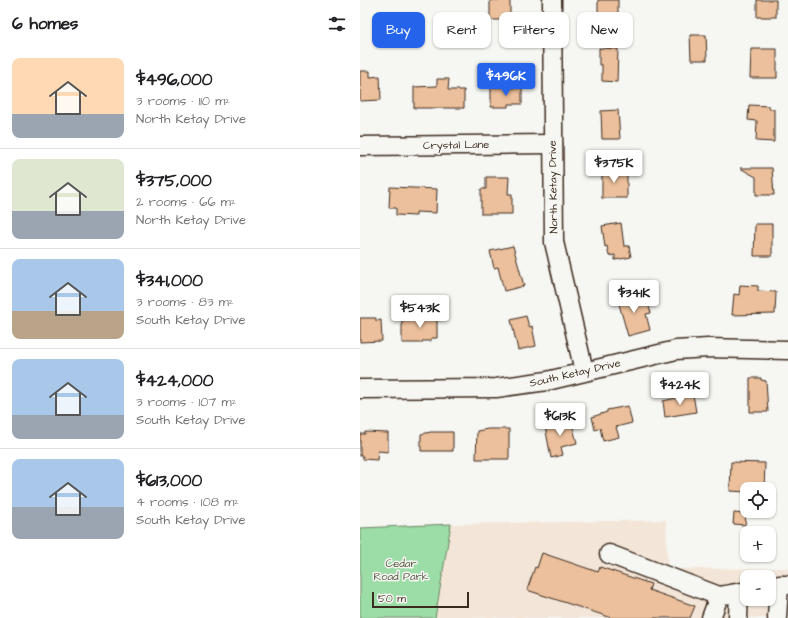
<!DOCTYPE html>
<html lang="en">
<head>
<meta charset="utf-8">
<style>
	:root { --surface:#fff; --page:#f6f6f6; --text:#202124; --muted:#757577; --line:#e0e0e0; --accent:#2563eb }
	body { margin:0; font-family:"Architects Daughter",sans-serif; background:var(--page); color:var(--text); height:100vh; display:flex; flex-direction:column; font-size:15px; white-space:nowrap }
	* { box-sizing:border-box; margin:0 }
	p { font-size:13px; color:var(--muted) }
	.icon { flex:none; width:22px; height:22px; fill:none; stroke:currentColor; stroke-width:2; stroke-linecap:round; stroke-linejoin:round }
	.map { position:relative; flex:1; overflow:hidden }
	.details { display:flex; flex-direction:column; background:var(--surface); width:360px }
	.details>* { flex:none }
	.banner { position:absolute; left:12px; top:12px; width:356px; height:36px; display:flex; gap:8px }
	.controls { position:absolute; left:380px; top:482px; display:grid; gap:8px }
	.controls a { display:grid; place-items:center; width:36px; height:36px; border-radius:8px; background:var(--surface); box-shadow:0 1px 3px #0004; font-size:20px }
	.scale { position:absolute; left:12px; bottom:10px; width:97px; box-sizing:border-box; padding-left:4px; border:2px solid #3b2a1e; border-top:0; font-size:11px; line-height:14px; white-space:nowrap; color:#3b2a1e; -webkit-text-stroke:3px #f6f6f2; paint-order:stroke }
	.price { position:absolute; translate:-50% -34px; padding:0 9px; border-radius:4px; background:#fff; color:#222; font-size:13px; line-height:26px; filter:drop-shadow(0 1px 2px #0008) }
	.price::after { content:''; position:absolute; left:50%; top:24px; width:12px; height:9px; margin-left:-6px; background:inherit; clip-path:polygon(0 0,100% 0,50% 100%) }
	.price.current { background:var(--accent); color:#fff }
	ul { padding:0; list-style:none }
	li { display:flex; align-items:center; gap:12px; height:100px; padding:0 12px }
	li+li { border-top:1px solid var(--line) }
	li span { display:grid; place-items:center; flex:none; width:112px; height:80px; border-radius:8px; color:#555 }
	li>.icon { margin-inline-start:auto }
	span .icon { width:48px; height:48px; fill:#fffc; stroke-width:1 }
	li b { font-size:17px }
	h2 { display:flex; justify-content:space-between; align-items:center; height:48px; padding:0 12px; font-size:17px }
	.chip { padding:0 14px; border-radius:8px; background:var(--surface); box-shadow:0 1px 3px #0004; font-size:14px; line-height:36px }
	.chip.current { background:var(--accent); color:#fff }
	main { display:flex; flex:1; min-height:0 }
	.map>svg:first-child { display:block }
	.built { fill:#f3e6d8; fill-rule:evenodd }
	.green { fill:#9cdda7; stroke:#6c8462 }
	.building { fill:#ecc09c; stroke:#3b2a1e }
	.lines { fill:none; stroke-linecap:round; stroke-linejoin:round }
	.minor-casing { stroke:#3b2a1e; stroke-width:21 }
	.minor { stroke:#f6f6f2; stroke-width:18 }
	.labels { text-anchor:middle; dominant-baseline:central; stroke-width:3; stroke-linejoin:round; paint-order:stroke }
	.street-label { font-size:11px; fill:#3b2a1e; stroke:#f6f6f2 }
	.park-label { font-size:11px; fill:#535740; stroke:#f6f6f2 }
</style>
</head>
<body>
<main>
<section class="details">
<h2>6 homes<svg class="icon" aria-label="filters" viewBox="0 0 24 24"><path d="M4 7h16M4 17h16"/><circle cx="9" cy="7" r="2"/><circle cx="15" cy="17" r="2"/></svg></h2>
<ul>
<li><span style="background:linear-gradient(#ffd9b3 70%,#9aa5b1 0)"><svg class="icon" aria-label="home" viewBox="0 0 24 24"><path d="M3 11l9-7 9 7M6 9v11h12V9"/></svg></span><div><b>$496,000</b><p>3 rooms · 110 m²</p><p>North Ketay Drive</p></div></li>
<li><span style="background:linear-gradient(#dfe7d0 65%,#9aa5b1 0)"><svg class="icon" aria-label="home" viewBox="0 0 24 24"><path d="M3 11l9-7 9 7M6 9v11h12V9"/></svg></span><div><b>$375,000</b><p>2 rooms · 66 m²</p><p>North Ketay Drive</p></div></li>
<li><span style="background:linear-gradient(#a9c7e8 65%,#b9a48a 0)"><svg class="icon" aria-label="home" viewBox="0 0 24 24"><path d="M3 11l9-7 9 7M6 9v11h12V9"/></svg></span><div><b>$341,000</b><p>3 rooms · 83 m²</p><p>South Ketay Drive</p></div></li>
<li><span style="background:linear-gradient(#a9c7e8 70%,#9aa5b1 0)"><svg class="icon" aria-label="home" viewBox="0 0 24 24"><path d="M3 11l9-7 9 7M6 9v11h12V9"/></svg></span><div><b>$424,000</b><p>3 rooms · 107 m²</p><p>South Ketay Drive</p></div></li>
<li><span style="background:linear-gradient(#a9c7e8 60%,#9aa5b1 0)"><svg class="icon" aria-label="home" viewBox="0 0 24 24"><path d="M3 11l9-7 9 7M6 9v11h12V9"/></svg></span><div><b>$613,000</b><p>4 rooms · 108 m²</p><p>South Ketay Drive</p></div></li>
</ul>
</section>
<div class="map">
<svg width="428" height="618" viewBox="0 0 428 618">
	<rect width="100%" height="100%" fill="#f6f6f2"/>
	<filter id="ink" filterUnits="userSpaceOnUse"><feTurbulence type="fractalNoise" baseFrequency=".025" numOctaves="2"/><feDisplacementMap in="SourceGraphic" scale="8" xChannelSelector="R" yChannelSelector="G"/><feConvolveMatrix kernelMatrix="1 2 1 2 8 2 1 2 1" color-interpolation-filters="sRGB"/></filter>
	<g filter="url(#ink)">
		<path class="built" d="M306 520 308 569 428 568V618H75L91 524ZM387 577H409V599H387Z"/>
		<polygon class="green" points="91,524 75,618 0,618 0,528"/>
		<g class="building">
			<rect x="130" y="0" width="20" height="20"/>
			<rect x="238" y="0" width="20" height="27"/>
			<rect x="397" y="0" width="19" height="17"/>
			<polygon points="330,35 346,35 347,60 331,60"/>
			<polygon points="239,48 258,49 257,82 242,81 242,65 239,65"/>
			<polygon points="391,49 417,49 417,78 390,78"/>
			<polygon points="0,71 10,71 10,77 20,76 21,100 0,101"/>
			<polygon points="77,79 89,79 88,90 104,90 104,108 54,108 54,87 77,86"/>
			<polygon points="131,87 162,88 162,104 148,104 148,107 131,107"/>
			<polygon points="389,105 409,106 409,109 414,109 414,142 396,141 397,121 388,120"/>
			<polygon points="258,110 260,139 242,139 241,111"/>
			<polygon points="380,168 412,168 414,195 396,195 396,177"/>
			<rect x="242" y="169" width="25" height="29"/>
			<polygon points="126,177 149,177 148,194 152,194 152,214 121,214 121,189 126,189"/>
			<polygon points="30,187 77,189 76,213 56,212 56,216 36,215 36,208 29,208"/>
			<polygon points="261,223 264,246 269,246 271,257 255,260 255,255 249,256 247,246 245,247 242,226"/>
			<polygon points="395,224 412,224 412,256 394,256"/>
			<polygon points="153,246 164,286 144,291 138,267 134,268 130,251"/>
			<polygon points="380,285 398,286 398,291 416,292 415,314 372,315 374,294 379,295"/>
			<polygon points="276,292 278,302 287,300 291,313 286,314 290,330 268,336 257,297"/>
			<polygon points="77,313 77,338 71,338 71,341 62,341 62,343 42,343 42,320 62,319 62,314"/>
			<polygon points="166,316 169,327 172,326 176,346 158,350 151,320"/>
			<polygon points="0,318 16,318 16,321 21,320 22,341 0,342"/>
			<polygon points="390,378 401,378 401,380 406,381 408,412 390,412"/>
			<polygon points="333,394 336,412 305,417 303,401"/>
			<polygon points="268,406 272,423 256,427 259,437 243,441 240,428 235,430 232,417 247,412 247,410"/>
			<polygon points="211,420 217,443 201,447 203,455 191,458 185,426"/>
			<polygon points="128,429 149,429 149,459 116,459 117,431"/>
			<polygon points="5,432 28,433 28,452 18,451 17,460 3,459 3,456 0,456 0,434 5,434"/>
			<polygon points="71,432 93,432 93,451 61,451 61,434"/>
			<polygon points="371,462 405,463 404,489 387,489 387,492 370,491"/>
			<polygon points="374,513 386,514 385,525 373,524"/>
			<polygon points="182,553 238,572 240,567 291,584 289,590 335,606 330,618 252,618 167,590 175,567 177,568"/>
		</g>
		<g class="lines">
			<g class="minor-casing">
				<g id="minor">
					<polyline points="192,0 194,242 224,371"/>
					<polyline points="0,146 193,144"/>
					<polyline points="0,389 136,388 187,381 316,350 348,348 428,350"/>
					<polyline points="249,554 359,596"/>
					<polyline points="351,618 359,596 387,591"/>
					<polyline points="378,618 379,593"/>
					<polyline points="417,618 419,585 428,585"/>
				</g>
			</g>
			<use href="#minor" class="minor"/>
		</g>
	</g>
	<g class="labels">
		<g class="street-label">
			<text transform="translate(96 145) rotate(-1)">Crystal Lane</text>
			<text transform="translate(193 187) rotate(-91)">North Ketay Drive</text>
			<text transform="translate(215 373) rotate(-13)">South Ketay Drive</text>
		</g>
		<g class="park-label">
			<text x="41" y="563">Cedar<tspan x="41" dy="13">Road Park</tspan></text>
		</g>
	</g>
</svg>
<div class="controls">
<a><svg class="icon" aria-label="locate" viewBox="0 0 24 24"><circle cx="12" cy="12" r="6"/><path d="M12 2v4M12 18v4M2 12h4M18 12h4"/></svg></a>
<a>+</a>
<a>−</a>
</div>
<div class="scale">50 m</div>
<b class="price current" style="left:146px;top:97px">$496K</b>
<b class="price" style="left:254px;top:184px">$375K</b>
<b class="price" style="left:274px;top:314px">$341K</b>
<b class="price" style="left:60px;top:329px">$543K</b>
<b class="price" style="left:320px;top:406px">$424K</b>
<b class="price" style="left:200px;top:437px">$613K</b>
<div class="banner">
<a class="chip current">Buy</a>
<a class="chip">Rent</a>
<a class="chip">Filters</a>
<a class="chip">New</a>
</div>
</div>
</main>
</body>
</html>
